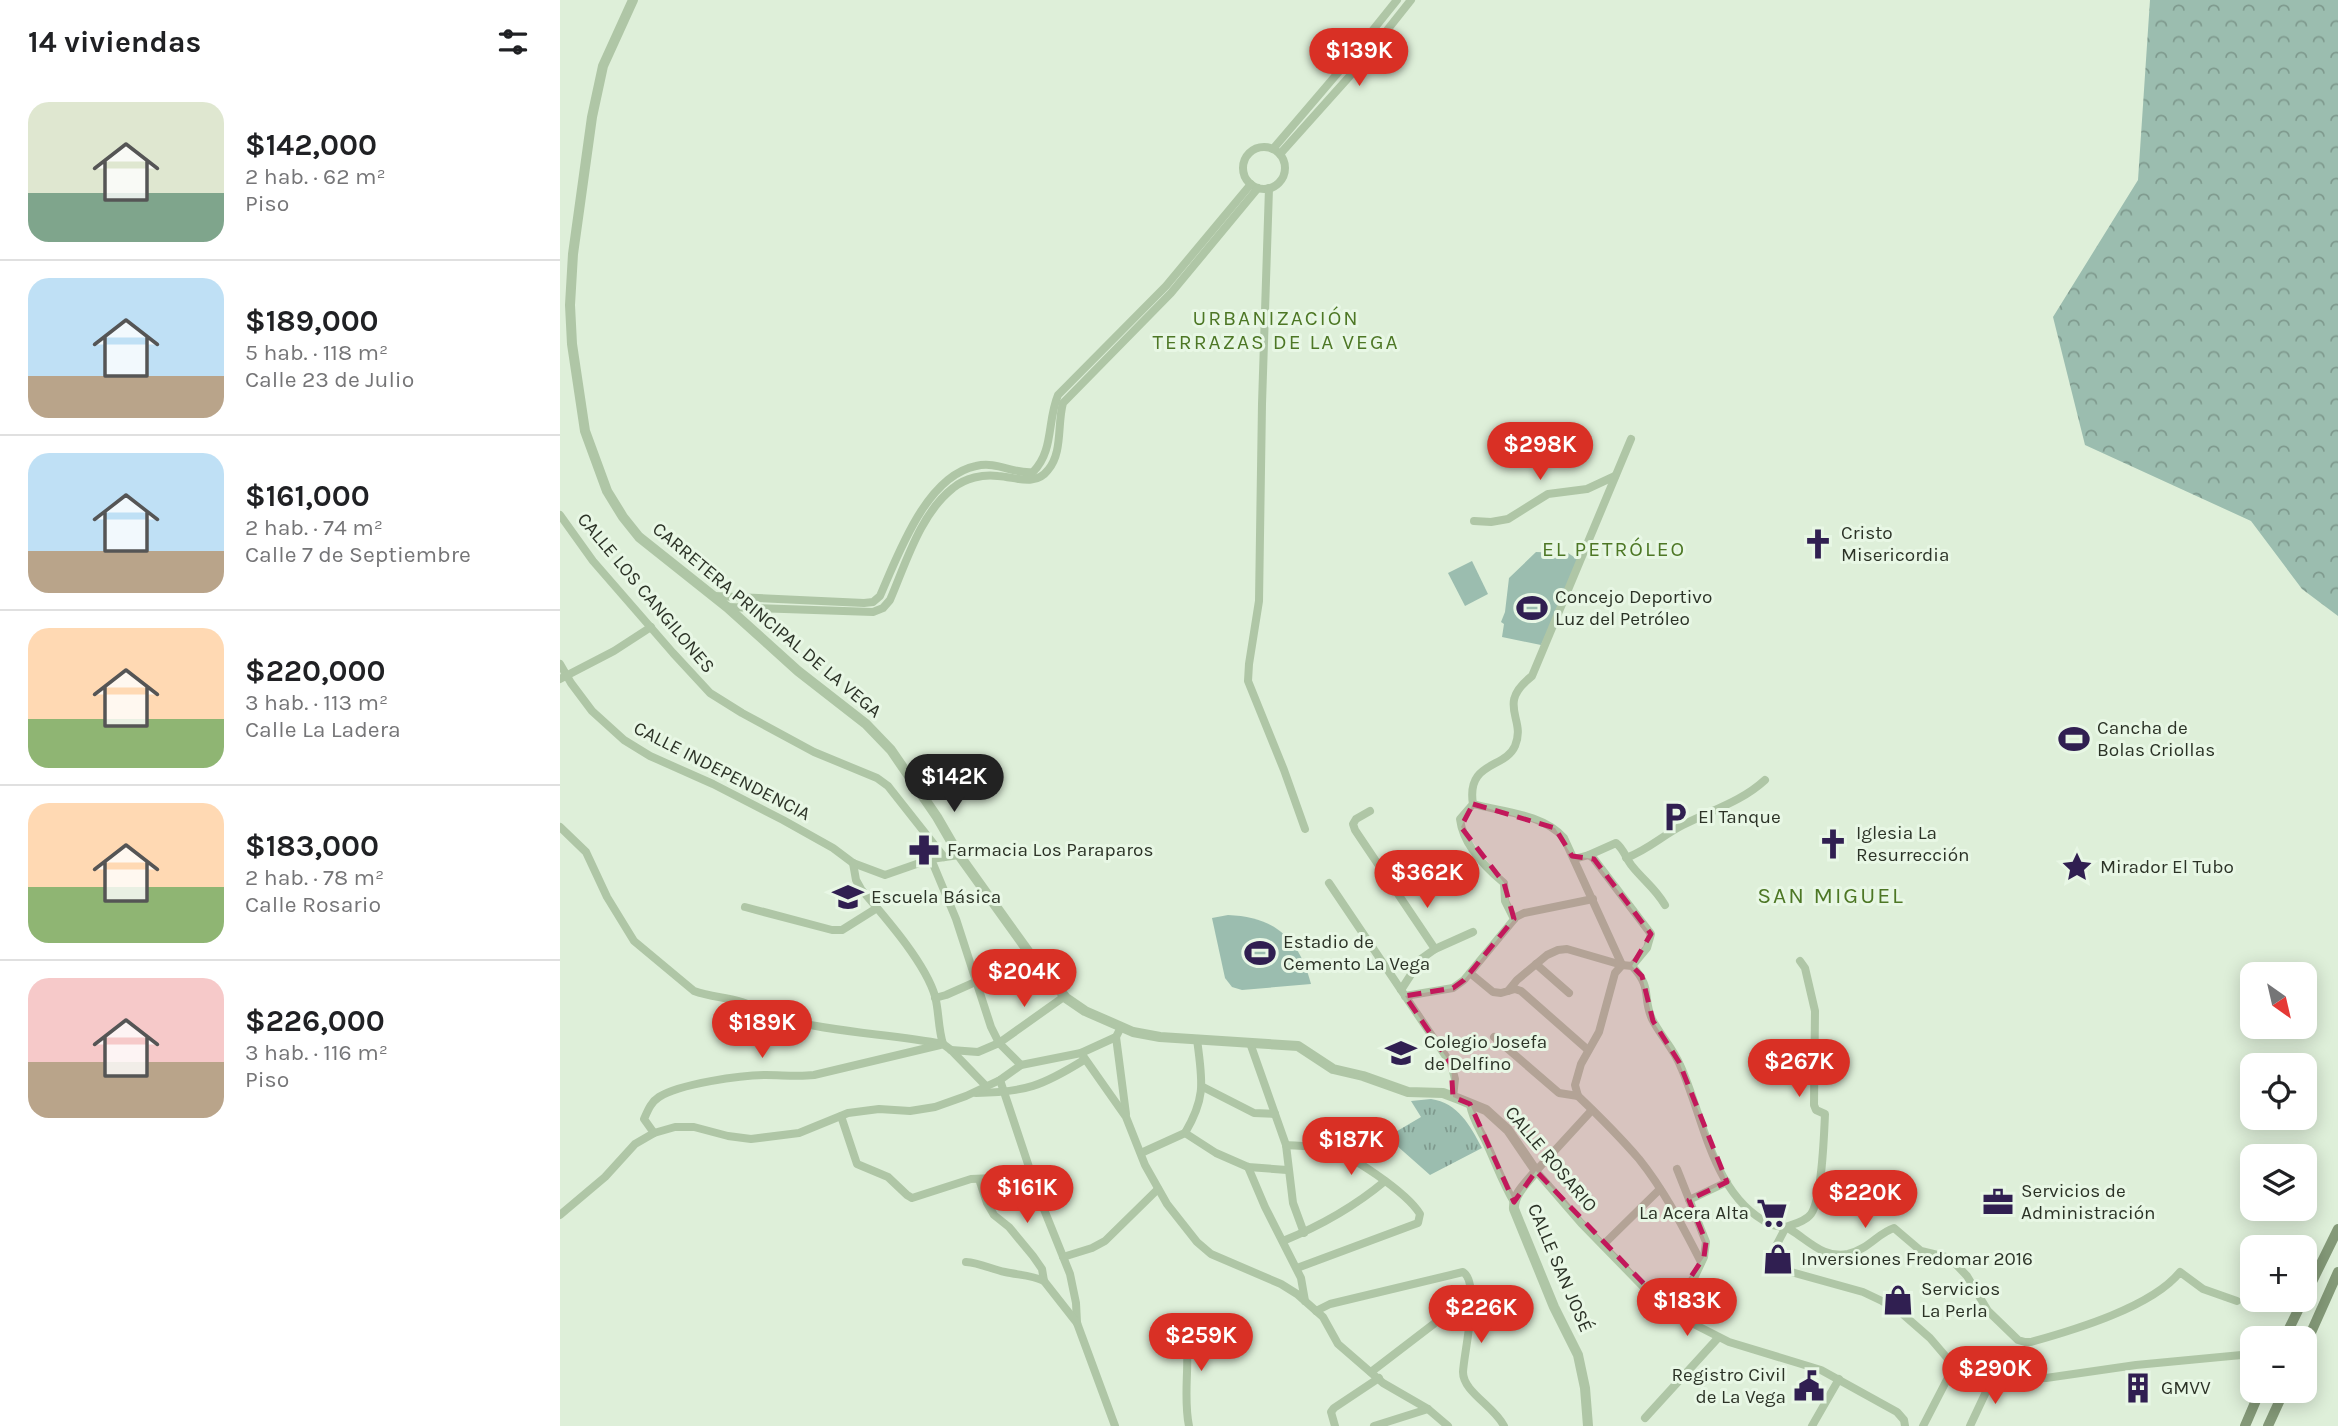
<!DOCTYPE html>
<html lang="es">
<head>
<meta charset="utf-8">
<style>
	:root { --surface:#fff; --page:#f6f6f6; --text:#202124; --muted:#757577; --line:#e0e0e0; --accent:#d93025 }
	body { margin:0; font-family:Karla,sans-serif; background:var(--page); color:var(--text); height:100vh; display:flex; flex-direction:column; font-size:26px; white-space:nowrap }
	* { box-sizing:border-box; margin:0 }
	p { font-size:23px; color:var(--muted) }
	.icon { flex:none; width:38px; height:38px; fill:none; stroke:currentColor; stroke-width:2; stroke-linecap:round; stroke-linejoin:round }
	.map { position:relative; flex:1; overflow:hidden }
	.drawer { display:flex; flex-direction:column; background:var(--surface); width:560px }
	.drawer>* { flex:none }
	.needle { width:46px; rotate:146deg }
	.controls { position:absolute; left:1680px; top:962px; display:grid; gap:14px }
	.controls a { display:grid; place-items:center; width:77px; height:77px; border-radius:14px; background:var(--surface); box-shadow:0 4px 18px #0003; font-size:35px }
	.price { position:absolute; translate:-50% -60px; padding:0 16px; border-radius:24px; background:var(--accent); color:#fff; font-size:23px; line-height:46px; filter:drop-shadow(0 2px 4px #0008) }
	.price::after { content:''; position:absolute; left:50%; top:42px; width:21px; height:16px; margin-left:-10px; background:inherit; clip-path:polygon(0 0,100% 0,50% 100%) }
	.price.current { background:#222; color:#fff }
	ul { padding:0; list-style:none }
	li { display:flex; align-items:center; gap:21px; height:175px; padding:0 28px }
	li+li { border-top:2px solid var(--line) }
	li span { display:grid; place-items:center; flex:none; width:196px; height:140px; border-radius:21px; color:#555 }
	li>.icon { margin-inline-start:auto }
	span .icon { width:84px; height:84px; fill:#fffc; stroke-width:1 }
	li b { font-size:30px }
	h2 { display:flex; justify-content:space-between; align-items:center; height:84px; padding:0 28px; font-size:30px }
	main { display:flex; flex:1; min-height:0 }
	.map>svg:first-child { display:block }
	.grass { fill:url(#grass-tufts) }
	.forest { fill:url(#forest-crowns) }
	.pitch { fill:#9bbdaf }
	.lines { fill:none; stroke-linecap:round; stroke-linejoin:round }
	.minor { stroke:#afc6a6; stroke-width:8 }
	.tertiary { stroke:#afc6a6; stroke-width:10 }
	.secondary { stroke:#849978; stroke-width:10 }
	.marked { fill:#c2185b; fill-opacity:0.2; stroke:#c2185b; stroke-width:5; stroke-dasharray:14 9; stroke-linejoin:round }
	.labels { text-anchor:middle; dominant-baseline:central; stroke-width:6; stroke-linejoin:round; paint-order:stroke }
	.poi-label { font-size:19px; fill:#2c3327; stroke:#e8f7e5; text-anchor:start }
	.street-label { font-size:19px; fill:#2c3327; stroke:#e8f7e5 }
	.neighbourhood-label { font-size:21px; letter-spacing:2px; fill:#4d7725; stroke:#e8f7e5 }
	.quarter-label { font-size:23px; letter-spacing:2px; fill:#4d7725; stroke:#e8f7e5 }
</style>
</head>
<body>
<main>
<section class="drawer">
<h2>14 viviendas<svg class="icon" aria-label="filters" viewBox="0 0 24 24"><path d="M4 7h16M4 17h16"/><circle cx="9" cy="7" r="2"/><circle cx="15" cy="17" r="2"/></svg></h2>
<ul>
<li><span style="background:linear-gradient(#dfe7d0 65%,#7fa58c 0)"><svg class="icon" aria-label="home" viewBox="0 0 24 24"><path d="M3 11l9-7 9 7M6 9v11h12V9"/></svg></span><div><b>$142,000</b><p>2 hab. · 62 m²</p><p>Piso</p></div></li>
<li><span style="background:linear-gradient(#bfe0f5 70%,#b9a48a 0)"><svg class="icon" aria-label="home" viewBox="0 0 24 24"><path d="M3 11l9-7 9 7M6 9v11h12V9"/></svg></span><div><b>$189,000</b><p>5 hab. · 118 m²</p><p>Calle 23 de Julio</p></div></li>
<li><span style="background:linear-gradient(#bfe0f5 70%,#b9a48a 0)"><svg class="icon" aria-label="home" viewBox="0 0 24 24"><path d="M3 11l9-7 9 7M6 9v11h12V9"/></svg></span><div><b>$161,000</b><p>2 hab. · 74 m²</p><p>Calle 7 de Septiembre</p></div></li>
<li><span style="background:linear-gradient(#ffd9b3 65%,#8fb573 0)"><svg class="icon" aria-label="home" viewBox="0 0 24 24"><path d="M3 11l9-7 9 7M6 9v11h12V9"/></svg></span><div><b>$220,000</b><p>3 hab. · 113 m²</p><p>Calle La Ladera</p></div></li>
<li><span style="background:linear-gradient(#ffd9b3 60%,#8fb573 0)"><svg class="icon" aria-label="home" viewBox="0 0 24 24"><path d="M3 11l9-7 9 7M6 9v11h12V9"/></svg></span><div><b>$183,000</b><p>2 hab. · 78 m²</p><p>Calle Rosario</p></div></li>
<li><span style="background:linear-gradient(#f6c9c9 60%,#b9a48a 0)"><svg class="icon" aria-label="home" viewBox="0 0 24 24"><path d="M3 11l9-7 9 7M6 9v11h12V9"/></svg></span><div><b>$226,000</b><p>3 hab. · 116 m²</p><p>Piso</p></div></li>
</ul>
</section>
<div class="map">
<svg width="1778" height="1426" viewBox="0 0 1778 1426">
	<defs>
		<pattern id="grass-tufts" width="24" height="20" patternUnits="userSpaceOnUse" patternTransform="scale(1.75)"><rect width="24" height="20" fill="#9bbdaf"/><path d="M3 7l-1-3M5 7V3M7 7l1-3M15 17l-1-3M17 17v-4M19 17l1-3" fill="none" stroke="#7f9a8e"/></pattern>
		<pattern id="forest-crowns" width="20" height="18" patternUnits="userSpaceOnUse" patternTransform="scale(1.75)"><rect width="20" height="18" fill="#9bbdaf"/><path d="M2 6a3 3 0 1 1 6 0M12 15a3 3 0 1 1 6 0" fill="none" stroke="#7f9a8e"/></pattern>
	</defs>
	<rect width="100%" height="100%" fill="#deefd9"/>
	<path class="grass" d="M871 1099C898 1103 910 1125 922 1148L870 1175 827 1137 861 1117 851 1101Z"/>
	<polygon class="forest" points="1590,0 1778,0 1778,616 1742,589 1691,521 1525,445 1493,317 1578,180"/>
	<g class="pitch">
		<polygon points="976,552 1008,553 1020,561 981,645 942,637 944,624 941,622 945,612 949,578"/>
		<polygon points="912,561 928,594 905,606 888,573"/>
		<path d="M668 915C716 917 739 939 751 984L682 990 672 987 665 978 652 918Z"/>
	</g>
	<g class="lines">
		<g class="minor">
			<circle cx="704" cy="168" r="21"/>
			<polyline points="713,149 788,61 837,0"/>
			<polyline points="720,154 797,68 851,0"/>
			<polyline points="709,188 702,404 699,601 689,664 688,681 724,770 745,829"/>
			<polyline points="0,515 33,561 113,653 150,693 182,713 254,752 317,778 328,786 384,857"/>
			<polyline points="914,521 931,522 948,519 988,494 1027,489 1055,476"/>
			<path d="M154 596 304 603 313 602 320 596C338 555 366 476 416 466 437 461 453 474 473 472 494 451 487 421 498 395L606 286 691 184"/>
			<path d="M167 607 313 612 323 608 330 600C346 563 360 514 393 488 405 478 423 474 438 476 456 477 475 487 488 470 503 452 497 425 503 403L611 293 698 188"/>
			<polyline points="0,664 11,683 32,711 64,740 90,756 153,784 223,820 273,848 293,863 325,875 371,859 399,855"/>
			<polyline points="0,679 54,651 91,627"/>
			<path d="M913 804C906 761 945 769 955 746 967 718 935 705 972 676L1071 439"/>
			<path d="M913 804C943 812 983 814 1004 838L1062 965"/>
			<path d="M913 804 900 819C903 844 926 868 944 883L945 901 954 919"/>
			<polyline points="810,811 796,819 793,824 795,830 875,949 861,959 841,990"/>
			<path d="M0 827 26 852 47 897 74 941 134 991C150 997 166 997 182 1002 197 1007 211 1016 227 1020 278 1033 331 1034 383 1044L391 1050 426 1086"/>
			<path d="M1029 855 1056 843C1064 849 1066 859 1072 866 1084 881 1095 888 1105 905"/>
			<path d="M1066 858C1088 850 1103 835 1123 825 1152 810 1181 802 1205 780"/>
			<polyline points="371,859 396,919 431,1027 439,1043 461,1065"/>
			<polyline points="1014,859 1029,855 1034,859 1091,934 1087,948 1072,966"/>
			<path d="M293 863 296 880 301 889C324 916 365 962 375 996 379 1011 378 1028 383 1044"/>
			<polyline points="769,883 891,1064 895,1079 893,1097"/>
			<polyline points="185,907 272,930 282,930 317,908"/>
			<polyline points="875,949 913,932"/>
			<polyline points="976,964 1009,993"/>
			<path d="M1062 965 1055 973 1039 1032 1021 1064 1015 1085 1018 1096C1039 1116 1060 1137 1079 1159 1104 1190 1123 1227 1141 1262"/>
			<path d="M910 973 933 992 941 993 948 991 957 980 987 955 998 950 1007 949 1062 965 1072 966C1093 988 1082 997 1092 1019 1100 1035 1113 1048 1120 1065 1144 1117 1152 1196 1210 1224 1217 1227 1224 1226 1231 1230 1249 1241 1264 1259 1288 1254 1309 1249 1318 1233 1334 1228L1361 1251 1390 1258 1407 1276 1428 1311 1458 1340 1465 1342H1471C1514 1330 1592 1307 1620 1272L1643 1289 1677 1301"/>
			<polyline points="948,991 955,989 961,991 1028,1050"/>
			<polyline points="845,996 893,988 904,980 956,917 964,913 1033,899"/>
			<polyline points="375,998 386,995 472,957"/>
			<polyline points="556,1037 566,1114"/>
			<polyline points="934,1037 999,1093 1018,1096"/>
			<polyline points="690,1043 726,1145 733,1203 744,1233"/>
			<polyline points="391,1050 418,1052 439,1043 505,996"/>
			<polyline points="521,1053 566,1117 585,1165 607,1204 637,1242 651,1254 721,1284 737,1294 763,1317 778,1344 823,1383 868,1409 888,1426"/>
			<polyline points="440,1080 479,1197 510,1274 516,1303 517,1323 555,1426"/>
			<polyline points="643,1087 694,1113 715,1114"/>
			<path d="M416 1093C466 1092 482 1086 524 1060"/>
			<path d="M910 1104C912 1118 919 1128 925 1140 935 1161 942 1182 954 1202"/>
			<polyline points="1032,1110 976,1171 1021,1223 1101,1305 1116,1315 1169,1342 1261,1370 1337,1412 1344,1420 1345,1426"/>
			<polyline points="281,1116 297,1164 328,1177 347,1195 352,1198 411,1179 435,1178 469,1170"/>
			<path d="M94 1133 84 1119C88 1110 91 1102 99 1097 119 1084 181 1075 206 1075 222 1075 238 1077 254 1075L380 1045"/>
			<path d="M625 1133C647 1096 642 1080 637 1039"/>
			<path d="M726 1145C739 1146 752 1146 765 1148 790 1153 847 1193 860 1214L858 1223 737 1268"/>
			<polyline points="581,1153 625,1133 656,1153 688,1167 727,1170"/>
			<polyline points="688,1167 705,1207 741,1278 745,1301"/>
			<polyline points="419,1179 427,1203 434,1215 449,1227 473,1256 482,1269 484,1281 517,1323"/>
			<polyline points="1129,1200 1167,1182"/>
			<polyline points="0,1215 45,1177 75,1144 94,1133 115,1127 134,1127 168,1136 191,1139 239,1133 288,1113 319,1109 350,1111 375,1107 406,1096 440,1080 461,1065 521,1053 556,1037 561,1027"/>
			<polyline points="1226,1227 1207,1263 1213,1267 1303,1292 1322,1301 1338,1310 1370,1338 1394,1366 1412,1373 1433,1377 1486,1378 1576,1365 1692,1354"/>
			<path d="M1226 1227C1234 1224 1246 1221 1251 1214 1262 1198 1264 1136 1265 1114L1256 1110 1254 1105 1255 1011 1245 968 1240 961"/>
			<path d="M723 1241C760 1226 794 1207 825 1181"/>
			<polyline points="1043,1245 1100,1189"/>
			<polyline points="503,1257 532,1248 545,1241 598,1189"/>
			<path d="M406 1262C420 1263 431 1269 445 1272 458 1275 472 1275 484 1281"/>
			<polyline points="1109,1310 1135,1276 1144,1257 1146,1242 1117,1169"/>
			<path d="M756 1311 770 1304 903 1272C921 1284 904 1351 903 1372 903 1392 934 1406 944 1426"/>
			<path d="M624 1327C632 1360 622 1393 629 1426"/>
			<polyline points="811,1372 888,1313"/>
			<polyline points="1085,1418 1158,1338"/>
			<polyline points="775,1426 771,1412 774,1408 819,1378"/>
			<polyline points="814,1426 868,1409"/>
			<polyline points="1252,1426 1279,1379"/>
			<polyline points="1363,1426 1394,1366"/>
			<polyline points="1410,1426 1433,1377"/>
		</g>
		<path class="tertiary" d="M73 0 43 66 32 117 13 254 10 305 12 344 25 431 47 491 63 517 79 537 167 607 238 671 306 724 331 750 377 817 399 855 470 954 506 998 525 1011 573 1032 600 1037 738 1046 773 1069 803 1076 848 1092 883 1093 899 1099 926 1110 948 1130 976 1171C967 1183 953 1194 954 1209L994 1307 1018 1355 1025 1388 1028 1426"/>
		<g class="secondary">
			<polyline points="1745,1296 1778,1229"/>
			<polyline points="1724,1339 1743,1300"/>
			<polyline points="1745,1346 1778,1272"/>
			<polyline points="1685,1426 1700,1391"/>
			<polyline points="1708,1426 1724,1391"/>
		</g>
	</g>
	<path class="marked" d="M913 804 995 828 1012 856 1034 859 1091 934 1072 966 1082 976 1093 1021 1119 1062 1167 1182 1129 1200 1146 1242 1144 1257 1109 1310 976 1171 954 1202 910 1104 893 1097 891 1064 845 996 893 988 904 980 954 919 944 883 901 827Z"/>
	<defs>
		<g id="church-bare" transform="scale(2.415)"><path d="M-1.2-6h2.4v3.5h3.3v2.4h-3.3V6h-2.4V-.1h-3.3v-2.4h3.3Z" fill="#301f51" stroke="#e8f7e5" stroke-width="2.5" paint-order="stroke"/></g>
		<g id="stadium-bare" transform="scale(2.415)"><path d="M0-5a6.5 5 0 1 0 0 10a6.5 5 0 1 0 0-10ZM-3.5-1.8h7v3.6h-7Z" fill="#301f51" stroke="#e8f7e5" stroke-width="2.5" paint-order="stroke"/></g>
		<g id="parking-bare" transform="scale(2.415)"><path d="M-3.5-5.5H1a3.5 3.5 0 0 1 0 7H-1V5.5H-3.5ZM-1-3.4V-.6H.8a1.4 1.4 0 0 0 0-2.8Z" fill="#301f51" stroke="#e8f7e5" stroke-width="2.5" paint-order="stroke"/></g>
		<g id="pharmacy-bare" transform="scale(2.415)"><path d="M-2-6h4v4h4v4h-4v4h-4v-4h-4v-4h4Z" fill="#301f51" stroke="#e8f7e5" stroke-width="2.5" paint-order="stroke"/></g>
		<g id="sight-bare" transform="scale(2.415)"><path d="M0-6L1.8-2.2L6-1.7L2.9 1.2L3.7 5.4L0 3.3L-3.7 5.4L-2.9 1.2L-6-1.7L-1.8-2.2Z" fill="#301f51" stroke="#e8f7e5" stroke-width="2.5" paint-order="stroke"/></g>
		<g id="school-bare" transform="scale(2.415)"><path d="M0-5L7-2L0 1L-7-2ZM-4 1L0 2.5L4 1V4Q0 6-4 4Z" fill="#301f51" stroke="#e8f7e5" stroke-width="2.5" paint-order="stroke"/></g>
		<g id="office-bare" transform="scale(2.415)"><path d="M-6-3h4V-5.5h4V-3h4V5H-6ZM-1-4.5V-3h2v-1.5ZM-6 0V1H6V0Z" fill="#301f51" stroke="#e8f7e5" stroke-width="2.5" paint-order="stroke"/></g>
		<g id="supermarket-bare" transform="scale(2.415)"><path d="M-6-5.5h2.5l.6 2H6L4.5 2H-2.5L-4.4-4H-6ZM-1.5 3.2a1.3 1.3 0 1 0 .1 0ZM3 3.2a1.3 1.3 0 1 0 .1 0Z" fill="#301f51" stroke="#e8f7e5" stroke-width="2.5" paint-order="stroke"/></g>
		<g id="shop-bare" transform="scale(2.415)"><path d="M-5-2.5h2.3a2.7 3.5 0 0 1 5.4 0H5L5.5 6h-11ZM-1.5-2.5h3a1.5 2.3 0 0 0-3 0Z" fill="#301f51" stroke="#e8f7e5" stroke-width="2.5" paint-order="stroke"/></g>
		<g id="civic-bare" transform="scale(2.415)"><path d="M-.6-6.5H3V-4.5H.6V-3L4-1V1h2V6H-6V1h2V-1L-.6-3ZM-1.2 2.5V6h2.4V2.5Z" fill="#301f51" stroke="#e8f7e5" stroke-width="2.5" paint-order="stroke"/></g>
		<g id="building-bare" transform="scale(2.415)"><path d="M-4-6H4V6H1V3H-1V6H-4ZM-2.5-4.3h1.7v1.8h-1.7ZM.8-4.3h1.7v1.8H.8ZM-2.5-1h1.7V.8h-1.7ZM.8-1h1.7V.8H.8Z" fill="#301f51" stroke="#e8f7e5" stroke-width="2.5" paint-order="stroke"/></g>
	</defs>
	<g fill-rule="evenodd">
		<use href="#church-bare" x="1258" y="544"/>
		<use href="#stadium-bare" x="972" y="608"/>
		<use href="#stadium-bare" x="1514" y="739"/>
		<use href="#parking-bare" x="1115" y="817"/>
		<use href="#church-bare" x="1273" y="844"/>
		<use href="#pharmacy-bare" x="364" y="850"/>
		<use href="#sight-bare" x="1517" y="867"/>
		<use href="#school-bare" x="288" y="897"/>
		<use href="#stadium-bare" x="700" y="953"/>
		<use href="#school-bare" x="841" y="1053"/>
		<use href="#office-bare" x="1438" y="1202"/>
		<use href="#supermarket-bare" x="1212" y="1213"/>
		<use href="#shop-bare" x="1218" y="1259"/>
		<use href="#shop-bare" x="1338" y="1300"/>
		<use href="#civic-bare" x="1249" y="1386"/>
		<use href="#building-bare" x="1578" y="1388"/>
	</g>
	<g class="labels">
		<g class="poi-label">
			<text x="1281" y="533">Cristo<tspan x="1281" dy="22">Misericordia</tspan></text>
			<text x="995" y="597">Concejo Deportivo<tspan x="995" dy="22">Luz del Petróleo</tspan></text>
			<text x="1537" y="728">Cancha de<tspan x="1537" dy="22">Bolas Criollas</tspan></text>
			<text x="1138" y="817">El Tanque</text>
			<text x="1296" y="833">Iglesia La<tspan x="1296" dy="22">Resurrección</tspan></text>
			<text x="387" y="850">Farmacia Los Paraparos</text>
			<text x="1540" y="867">Mirador El Tubo</text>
			<text x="311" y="897">Escuela Básica</text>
			<text x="723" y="942">Estadio de<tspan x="723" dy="22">Cemento La Vega</tspan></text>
			<text x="864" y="1042">Colegio Josefa<tspan x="864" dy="22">de Delfino</tspan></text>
			<text x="1461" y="1191">Servicios de<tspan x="1461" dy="22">Administración</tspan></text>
			<text x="1189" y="1213" text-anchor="end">La Acera Alta</text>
			<text x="1241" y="1259">Inversiones Fredomar 2016</text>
			<text x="1361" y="1289">Servicios<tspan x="1361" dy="22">La Perla</tspan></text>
			<text x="1226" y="1375" text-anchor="end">Registro Civil<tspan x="1226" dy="22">de La Vega</tspan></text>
			<text x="1601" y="1388">GMVV</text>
		</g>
		<g class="street-label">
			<text transform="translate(86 593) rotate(50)">CALLE LOS CANGILONES</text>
			<text transform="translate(207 620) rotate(40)">CARRETERA PRINCIPAL DE LA VEGA</text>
			<text transform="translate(162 771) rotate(27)">CALLE INDEPENDENCIA</text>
			<text transform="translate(991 1159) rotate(50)">CALLE ROSARIO</text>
			<text transform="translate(1000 1268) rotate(67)">CALLE SAN JOSÉ</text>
		</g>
		<g class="neighbourhood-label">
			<text x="716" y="318">URBANIZACIÓN<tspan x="716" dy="24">TERRAZAS DE LA VEGA</tspan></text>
			<text x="1054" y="549">EL PETRÓLEO</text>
		</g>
		<g class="quarter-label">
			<text x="1271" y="895">SAN MIGUEL</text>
		</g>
	</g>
</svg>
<div class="controls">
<a><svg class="needle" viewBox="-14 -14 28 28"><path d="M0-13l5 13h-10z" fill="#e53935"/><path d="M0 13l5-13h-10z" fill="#757577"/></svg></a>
<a><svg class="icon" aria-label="locate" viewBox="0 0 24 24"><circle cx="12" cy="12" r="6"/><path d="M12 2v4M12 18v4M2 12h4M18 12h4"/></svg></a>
<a><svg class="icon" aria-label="layers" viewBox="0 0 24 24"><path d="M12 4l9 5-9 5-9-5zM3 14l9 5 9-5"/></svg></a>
<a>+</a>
<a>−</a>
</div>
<b class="price" style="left:799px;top:88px">$139K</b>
<b class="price" style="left:980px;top:482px">$298K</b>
<b class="price current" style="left:394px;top:814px">$142K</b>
<b class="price" style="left:867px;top:910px">$362K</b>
<b class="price" style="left:464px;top:1009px">$204K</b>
<b class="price" style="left:202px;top:1060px">$189K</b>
<b class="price" style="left:1239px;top:1099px">$267K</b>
<b class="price" style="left:791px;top:1177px">$187K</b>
<b class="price" style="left:467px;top:1225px">$161K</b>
<b class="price" style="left:1305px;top:1230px">$220K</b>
<b class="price" style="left:1127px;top:1338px">$183K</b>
<b class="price" style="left:921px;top:1345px">$226K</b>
<b class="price" style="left:641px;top:1373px">$259K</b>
<b class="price" style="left:1435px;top:1406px">$290K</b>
</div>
</main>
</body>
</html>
